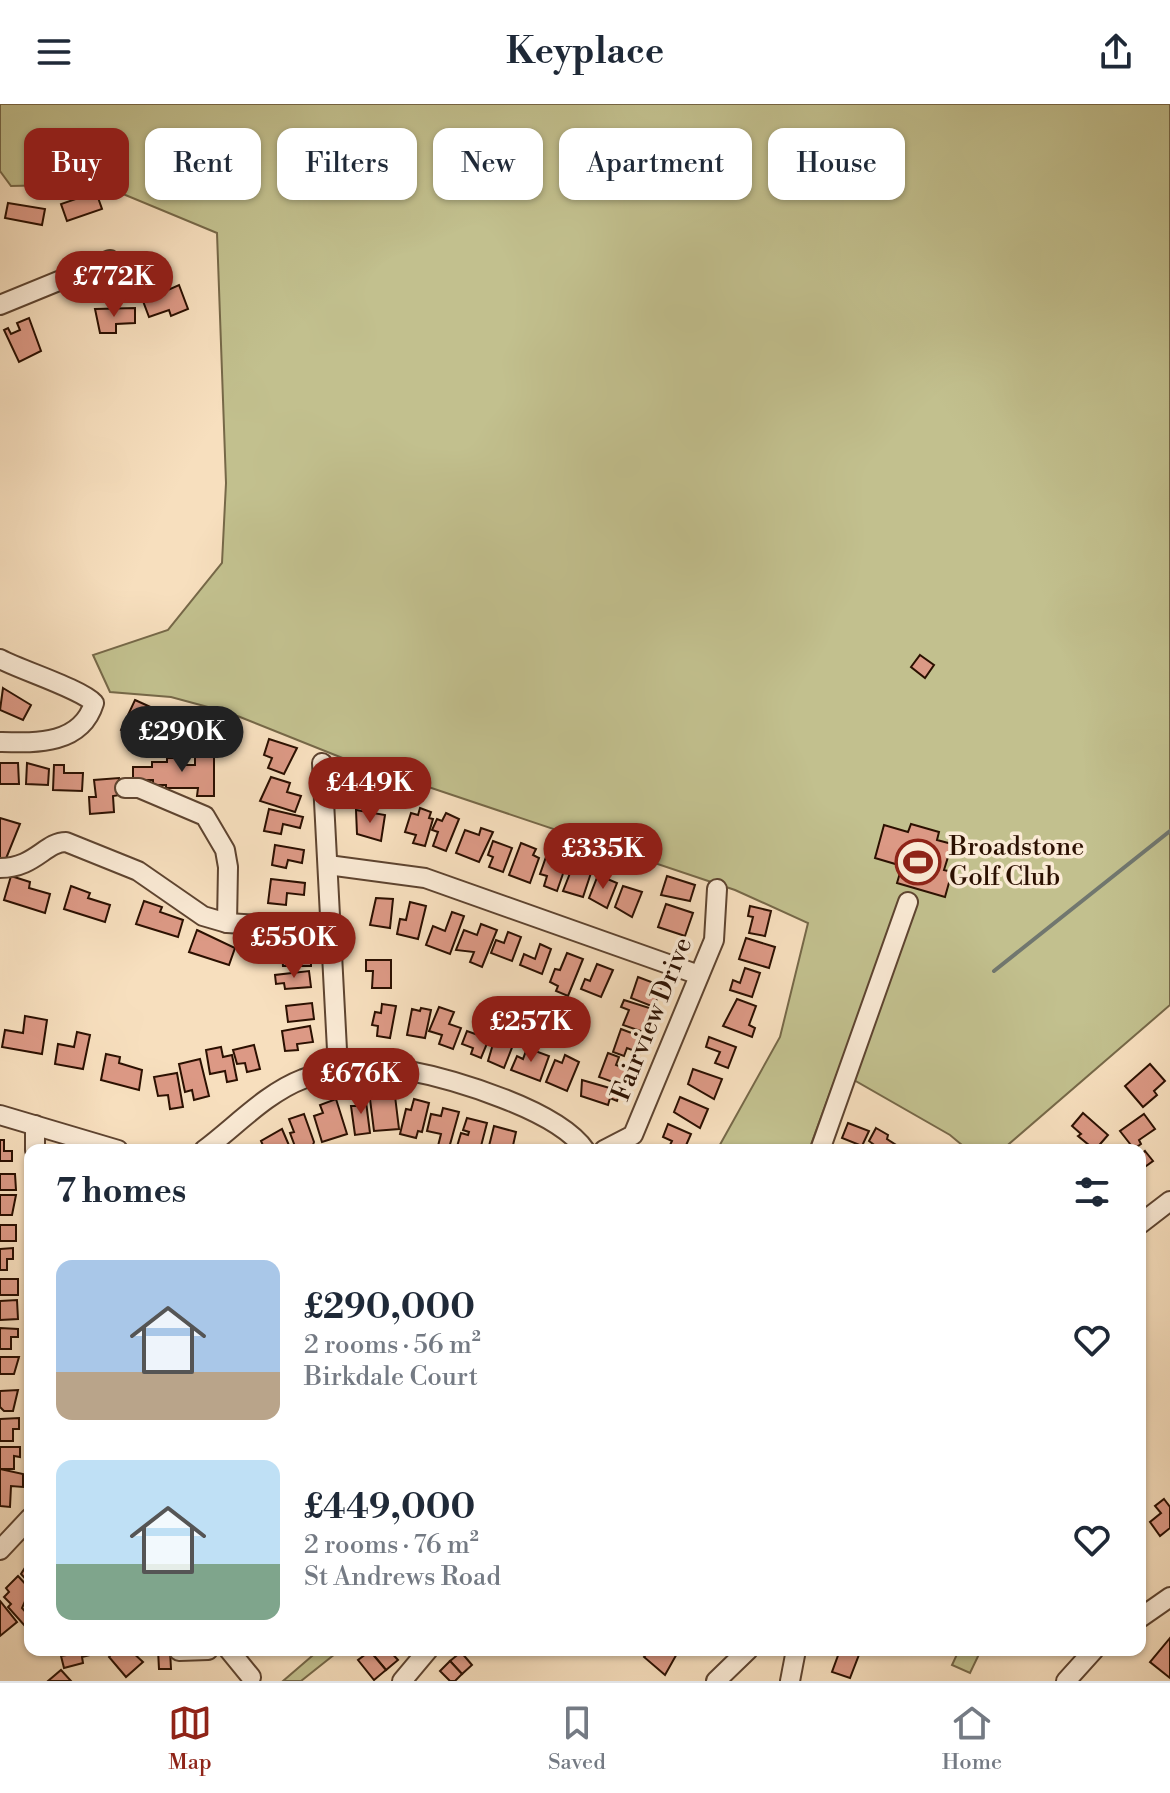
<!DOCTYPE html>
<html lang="en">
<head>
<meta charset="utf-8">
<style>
	:root { --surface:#fff; --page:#f2f2f3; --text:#1f2937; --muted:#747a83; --line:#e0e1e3; --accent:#8f2418 }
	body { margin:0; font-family:"Libre Bodoni",serif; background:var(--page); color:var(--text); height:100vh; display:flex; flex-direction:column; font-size:30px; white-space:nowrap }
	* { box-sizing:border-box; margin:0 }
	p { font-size:26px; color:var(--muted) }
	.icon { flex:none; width:44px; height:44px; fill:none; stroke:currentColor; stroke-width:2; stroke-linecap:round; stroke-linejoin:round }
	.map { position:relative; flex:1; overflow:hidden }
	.details { position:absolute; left:24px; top:1040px; width:1122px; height:512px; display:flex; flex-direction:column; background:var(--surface); border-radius:16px; box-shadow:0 2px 6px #0004 }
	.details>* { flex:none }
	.guide { position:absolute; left:24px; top:24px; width:1122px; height:72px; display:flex; gap:16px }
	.price { position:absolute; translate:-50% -68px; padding:0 18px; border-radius:28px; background:var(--accent); color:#fff; font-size:26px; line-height:52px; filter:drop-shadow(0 2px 4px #0008) }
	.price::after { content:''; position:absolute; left:50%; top:48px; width:24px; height:18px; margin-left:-12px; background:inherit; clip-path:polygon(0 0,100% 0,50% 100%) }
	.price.on { background:#222; color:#fff }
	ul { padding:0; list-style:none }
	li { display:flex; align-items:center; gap:24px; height:200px; padding:0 32px }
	li span { display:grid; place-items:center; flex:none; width:224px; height:160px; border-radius:16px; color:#555 }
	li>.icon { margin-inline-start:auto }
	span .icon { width:96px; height:96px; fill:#fffc; stroke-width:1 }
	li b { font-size:34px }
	h2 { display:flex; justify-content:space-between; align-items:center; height:96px; padding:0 32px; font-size:34px }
	.pill { padding:0 28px; border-radius:16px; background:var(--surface); box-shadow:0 2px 6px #0004; font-size:28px; line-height:72px }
	.pill.on { background:var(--accent); color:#fff }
	header { display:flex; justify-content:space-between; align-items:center; height:104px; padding:0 32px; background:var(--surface); font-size:36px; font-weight:700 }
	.dock { display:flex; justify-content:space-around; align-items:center; height:112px; border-top:2px solid var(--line); background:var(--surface); font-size:22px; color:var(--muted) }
	.dock a { display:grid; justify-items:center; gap:4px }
	.dock .on { color:var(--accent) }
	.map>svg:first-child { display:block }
	.green { fill:#c2c08e; stroke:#766848; stroke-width:2 }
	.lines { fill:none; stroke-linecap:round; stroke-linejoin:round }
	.stream { stroke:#71776f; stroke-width:4 }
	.building { fill:#dc9985; stroke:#2b1001; stroke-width:2 }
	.minor-casing { stroke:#5e4430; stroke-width:22 }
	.minor { stroke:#faead5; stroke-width:18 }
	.labels { text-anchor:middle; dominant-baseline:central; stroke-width:7; stroke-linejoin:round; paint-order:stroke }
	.poi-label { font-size:26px; fill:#2b1001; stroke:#faead5; text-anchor:start }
	.street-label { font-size:26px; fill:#2b1001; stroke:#faead5 }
</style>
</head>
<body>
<header><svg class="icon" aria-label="menu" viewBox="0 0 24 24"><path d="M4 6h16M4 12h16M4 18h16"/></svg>Keyplace<svg class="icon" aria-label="share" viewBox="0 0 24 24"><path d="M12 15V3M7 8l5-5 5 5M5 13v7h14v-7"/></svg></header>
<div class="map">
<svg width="1170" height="1577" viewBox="0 0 1170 1577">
	<rect width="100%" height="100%" fill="#f7dfbe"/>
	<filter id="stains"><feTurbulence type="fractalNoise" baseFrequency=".0025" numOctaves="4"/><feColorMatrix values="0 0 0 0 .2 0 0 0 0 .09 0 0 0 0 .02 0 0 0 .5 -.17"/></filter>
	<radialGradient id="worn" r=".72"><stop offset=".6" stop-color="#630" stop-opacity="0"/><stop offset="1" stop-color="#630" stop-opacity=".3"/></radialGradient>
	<g class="green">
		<polygon points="0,0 1170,0 1170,901 1002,1046 968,1046 950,1031 838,967 809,1046 717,1046 780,933 808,819 735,786 345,655 230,609 171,593 110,588 93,551 168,526 222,459 226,379 217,129 99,80 11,82 0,67"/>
		<polygon points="319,1546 340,1546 301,1577 283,1577"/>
		<polygon points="959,1546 981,1546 970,1569 952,1561"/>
	</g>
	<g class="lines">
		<polyline class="stream" points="994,867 1170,727"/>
	</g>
	<g class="building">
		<polygon points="96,88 102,105 67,117 61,100"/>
		<polygon points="8,99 45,105 42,121 5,114"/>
		<polygon points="179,181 188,205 171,212 169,206 149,213 143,197"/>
		<polygon points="135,204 135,219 116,220 116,229 100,229 95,205"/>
		<polygon points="29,214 41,247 19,258 4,226 8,224 11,230 20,226 17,219"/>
		<polygon points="920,551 934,561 925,574 911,563"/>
		<polygon points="3,584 31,601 23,616 0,606"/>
		<polygon points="135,596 155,605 141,635 121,626"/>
		<polygon points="269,635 297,644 284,670 268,664 272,654 264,651"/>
		<polygon points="195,647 214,648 214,692 197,692 198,684 166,684 166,681 153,681 153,676 133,676 133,663 152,663 152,658 167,658 167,654 183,654 183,661 195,661"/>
		<polygon points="0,659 18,659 19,680 0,680"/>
		<polygon points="27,659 49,665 48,681 26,680"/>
		<polygon points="54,661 64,661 64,669 83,669 82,687 53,686"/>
		<polygon points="358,665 382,675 381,700 356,695"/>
		<polygon points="271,673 290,679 287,688 301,692 295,708 260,697"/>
		<polygon points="119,674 120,691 113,692 114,708 90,710 89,693 96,693 94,676"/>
		<polygon points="420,704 431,708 429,714 433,715 425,742 413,739 416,731 405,728 411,709 418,711"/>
		<polygon points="269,705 303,713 300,724 283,720 281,730 264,727"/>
		<polygon points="356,706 385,711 381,737 357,730"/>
		<polygon points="446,709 459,715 446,747 433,742 438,728 432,726 437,715 442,717"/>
		<polygon points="0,714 20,720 5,757 0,756"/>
		<polygon points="911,720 939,728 937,736 952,740 944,766 952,768 945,793 897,779 902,762 875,754 884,721 908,728"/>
		<polygon points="481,724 493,728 479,758 456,749 465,726 479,731"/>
		<polygon points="493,737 512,744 503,768 489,763 493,753 488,751"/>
		<polygon points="521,739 536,745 533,751 539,754 530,779 509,771"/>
		<polygon points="275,741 304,746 302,759 288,756 286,764 272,761"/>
		<polygon points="547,750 555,753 553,760 565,764 557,787 544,782 547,772 540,770"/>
		<polygon points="576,754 585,757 582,766 591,769 583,793 563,787"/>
		<polygon points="598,771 617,779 607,804 589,794"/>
		<polygon points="11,772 30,778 29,784 50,790 45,809 4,796"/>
		<polygon points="667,772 695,781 690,797 661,791"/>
		<polygon points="271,775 305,779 304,791 287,789 286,801 268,799"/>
		<polygon points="71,782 90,789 88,794 110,801 105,818 64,805"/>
		<polygon points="623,782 642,788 632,813 615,803"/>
		<polygon points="376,794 393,795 390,824 370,821"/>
		<polygon points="144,797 162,803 160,808 183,816 178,833 136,820"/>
		<polygon points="410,798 426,802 418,835 397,830 400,815 406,816"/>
		<polygon points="666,800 693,809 685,832 658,823"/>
		<polygon points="750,802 771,807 765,832 749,829 753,813 748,812"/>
		<polygon points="452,808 464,812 450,850 426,841 433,822 445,827"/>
		<polygon points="481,820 497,826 482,863 470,858 474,848 456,846 464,826 477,831"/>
		<polygon points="197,826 235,844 229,861 189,848"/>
		<polygon points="508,828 521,833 512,857 491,849 496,836 504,839"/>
		<polygon points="746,834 775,843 769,864 739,855"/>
		<polygon points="273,840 298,840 298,850 311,850 311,862 283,862 282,850 273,850"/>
		<polygon points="540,840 551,845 542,870 520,861 524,850 535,855"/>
		<polygon points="567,849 583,855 568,892 556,887 558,882 550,878 555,865 560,866"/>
		<polygon points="366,856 391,856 391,884 372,884 373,867 366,867"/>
		<polygon points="597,860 613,866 601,893 581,885 585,875 590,877"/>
		<polygon points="745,864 760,869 752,893 730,886 733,876 740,879"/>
		<polygon points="309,867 311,883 285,885 284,879 276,880 275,871"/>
		<polygon points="638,873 662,882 654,903 631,894"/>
		<polygon points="737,895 756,902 749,921 755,924 752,933 723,922"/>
		<polygon points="624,896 659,907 649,930 623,921 629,906 621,903"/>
		<polygon points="312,899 314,915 288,918 286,902"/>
		<polygon points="382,900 396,902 390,934 377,932 378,922 372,921 375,908 381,909"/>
		<polygon points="439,903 454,908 449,920 461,924 453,945 439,940 442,931 429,927"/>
		<polygon points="421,904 431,906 425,934 407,931 412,905 420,907"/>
		<polygon points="25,912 47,916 42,950 2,943 5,926 23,929"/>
		<polygon points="310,922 313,938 297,940 298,946 285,947 282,927"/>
		<polygon points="498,923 511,928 509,933 515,936 504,964 488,957"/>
		<polygon points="481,925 491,930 481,954 471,950 473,944 462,940 467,927 478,931"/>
		<polygon points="621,925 645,934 640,949 627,944 624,952 613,948"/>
		<polygon points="77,928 90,931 83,965 55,960 58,940 74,943"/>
		<polygon points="709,933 736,943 728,964 715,959 720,948 706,943"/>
		<polygon points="254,941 260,965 247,968 245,959 237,960 233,946"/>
		<polygon points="221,943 223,953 232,951 237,976 227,978 225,967 210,970 206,946"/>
		<polygon points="527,944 549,952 540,977 511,966 517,952 523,955"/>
		<polygon points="608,949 619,953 616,961 629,966 624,982 599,973"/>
		<polygon points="106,950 120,953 119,959 142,966 139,986 101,976"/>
		<polygon points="565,951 579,958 567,987 546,978 555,956 562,959"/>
		<polygon points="200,955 209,992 194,996 192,986 185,988 179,960"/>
		<polygon points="1150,960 1165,977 1154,987 1157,991 1143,1003 1125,982"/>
		<polygon points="693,965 722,975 714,995 688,980"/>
		<polygon points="177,969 183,1003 170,1005 168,991 158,992 154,973"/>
		<polygon points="582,976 620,987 617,997 610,994 608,1001 581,992"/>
		<polygon points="365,990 370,1029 355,1031 351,1002 357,1002 355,991"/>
		<polygon points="395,992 399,1025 374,1027 370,995"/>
		<polygon points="680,993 708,1005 700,1024 674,1008"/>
		<polygon points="336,995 347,1030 322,1038 314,1012 323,1009 320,1001"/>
		<polygon points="414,995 429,999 422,1028 418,1027 416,1034 400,1030 406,1005 411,1006"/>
		<polygon points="443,1004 459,1008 449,1044 438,1042 441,1030 427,1027 431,1010 441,1012"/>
		<polygon points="1083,1009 1108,1031 1095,1046 1078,1032 1081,1030 1072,1022"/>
		<polygon points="304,1010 314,1038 311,1046 296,1045 290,1029 294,1028 289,1015"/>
		<polygon points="1144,1010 1155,1025 1139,1036 1141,1040 1134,1045 1120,1027"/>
		<polygon points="467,1014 487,1019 480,1046 456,1046 461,1029 468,1031 469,1028 463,1026"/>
		<polygon points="848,1019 869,1027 862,1042 842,1034"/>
		<polygon points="668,1020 691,1030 684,1046 669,1043 672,1037 663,1033"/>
		<polygon points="494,1022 516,1028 512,1046 488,1046"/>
		<polygon points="876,1024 888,1031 887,1035 904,1046 881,1046 869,1037"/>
		<polygon points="282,1025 291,1046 265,1046 261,1037"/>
		<polygon points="0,1036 4,1036 4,1047 12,1047 12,1057 0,1057"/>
		<polygon points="1145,1047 1153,1057 1142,1065 1140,1051"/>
		<polygon points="0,1070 15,1070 16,1086 0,1086"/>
		<polygon points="0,1091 16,1091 12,1111 0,1111"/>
		<rect x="0" y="1121" width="16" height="16"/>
		<polygon points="13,1144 13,1155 7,1155 7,1166 0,1166 0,1145"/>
		<rect x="0" y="1175" width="18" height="16"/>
		<polygon points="17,1196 18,1215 0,1216 0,1197"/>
		<polygon points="0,1224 18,1225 18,1233 11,1233 11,1245 0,1245"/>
		<polygon points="0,1253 19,1253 14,1270 0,1270"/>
		<polygon points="18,1286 13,1307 4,1307 0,1303 0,1287"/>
		<polygon points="19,1314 19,1325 13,1325 13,1337 0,1337 0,1315"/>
		<polygon points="0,1343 20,1343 20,1353 14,1352 14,1365 0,1365"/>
		<polygon points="0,1365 23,1370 23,1383 11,1382 10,1403 0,1402"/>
		<polygon points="1164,1395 1170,1403 1170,1424 1160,1432 1150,1418 1161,1409 1155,1402"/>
		<polygon points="30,1456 30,1480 21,1470"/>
		<polygon points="18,1472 30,1485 30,1500 26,1495 22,1504 30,1513 25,1522 8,1503 11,1500 4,1493 9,1488 6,1484"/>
		<polygon points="0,1497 17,1518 0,1532"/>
		<polygon points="1170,1534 1170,1574 1150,1558"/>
		<polygon points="66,1546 93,1546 94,1550 82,1553 83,1559 64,1564 61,1552 67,1551"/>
		<polygon points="115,1546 130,1546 143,1558 126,1573 109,1553"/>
		<polygon points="158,1546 170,1546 171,1565 159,1565"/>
		<polygon points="389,1546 398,1556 386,1566 370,1547"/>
		<polygon points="650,1546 679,1546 665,1571 644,1553"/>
		<polygon points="840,1546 860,1548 850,1574 832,1568"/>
		<polygon points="370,1547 386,1566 374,1576 358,1556"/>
		<polygon points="461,1548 472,1561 462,1570 450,1557"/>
		<polygon points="450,1557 462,1570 455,1577 450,1577 440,1567"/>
		<polygon points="61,1566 71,1577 48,1577"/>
	</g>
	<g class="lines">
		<g class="minor-casing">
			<g id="minor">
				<polyline points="0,201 110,156"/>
				<path d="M0 555C23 567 81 585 94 599 81 641 36 639 0 638"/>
				<polyline points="322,659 338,965"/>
				<polyline points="125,684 139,684 205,712 225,746 228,763 227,819"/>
				<polyline points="328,761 425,774 699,871"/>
				<path d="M0 764C35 764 45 738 66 738L138 767 203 812 227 819 330 825"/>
				<polyline points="0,1011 118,1046"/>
				<polyline points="35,1021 35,1046"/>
				<path d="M204 1046C235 1023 266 989 303 975 332 963 373 960 405 966 453 975 558 1006 585 1046"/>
				<polyline points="604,1046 633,1031 714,836 717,785"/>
				<polyline points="820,1046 908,798"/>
				<polyline points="1140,1120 1170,1097"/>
				<polyline points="0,1446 30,1414"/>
				<polyline points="1140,1514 1170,1493"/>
				<polyline points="229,1546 251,1573"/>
				<polyline points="179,1547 208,1546"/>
				<polyline points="402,1577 428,1546"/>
				<polyline points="716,1577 748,1546"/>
				<polyline points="790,1577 796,1546"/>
				<polyline points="1066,1577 1094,1546"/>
			</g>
		</g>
		<use href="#minor" class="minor"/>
	</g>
	<defs>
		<g id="stadium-ring" transform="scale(2.3)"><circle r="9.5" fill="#faead5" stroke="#8f2418" stroke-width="1.5"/><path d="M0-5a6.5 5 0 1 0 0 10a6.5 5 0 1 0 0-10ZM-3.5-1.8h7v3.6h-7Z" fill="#8f2418"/></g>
	</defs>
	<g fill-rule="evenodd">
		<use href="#stadium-ring" x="918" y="758"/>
	</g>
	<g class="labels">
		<g class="poi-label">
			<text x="949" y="743">Broadstone<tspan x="949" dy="30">Golf Club</tspan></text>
		</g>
		<g class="street-label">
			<text transform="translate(652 915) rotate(-68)">Fairview Drive</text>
		</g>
	</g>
	<rect width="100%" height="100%" filter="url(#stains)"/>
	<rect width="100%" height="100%" fill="url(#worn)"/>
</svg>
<b class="price" style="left:114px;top:215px">£772K</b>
<b class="price on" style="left:182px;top:670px">£290K</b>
<b class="price" style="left:370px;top:721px">£449K</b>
<b class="price" style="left:603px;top:787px">£335K</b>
<b class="price" style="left:294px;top:876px">£550K</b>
<b class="price" style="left:531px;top:960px">£257K</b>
<b class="price" style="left:361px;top:1012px">£676K</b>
<div class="guide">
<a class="pill on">Buy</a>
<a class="pill">Rent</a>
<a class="pill">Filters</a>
<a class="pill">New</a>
<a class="pill">Apartment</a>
<a class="pill">House</a>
</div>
<section class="details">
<h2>7 homes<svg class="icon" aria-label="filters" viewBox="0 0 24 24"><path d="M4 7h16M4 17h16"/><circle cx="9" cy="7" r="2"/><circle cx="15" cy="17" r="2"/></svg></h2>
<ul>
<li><span style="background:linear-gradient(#a9c7e8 70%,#b9a48a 0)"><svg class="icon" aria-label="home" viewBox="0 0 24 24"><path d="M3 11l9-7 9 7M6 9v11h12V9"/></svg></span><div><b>£290,000</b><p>2 rooms · 56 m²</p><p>Birkdale Court</p></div><svg class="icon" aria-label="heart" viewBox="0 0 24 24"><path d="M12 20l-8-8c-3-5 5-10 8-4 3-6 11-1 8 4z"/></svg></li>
<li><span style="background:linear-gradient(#bfe0f5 65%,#7fa58c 0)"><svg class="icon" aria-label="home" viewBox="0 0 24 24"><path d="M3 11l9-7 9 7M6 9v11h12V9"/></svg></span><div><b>£449,000</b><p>2 rooms · 76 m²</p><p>St Andrews Road</p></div><svg class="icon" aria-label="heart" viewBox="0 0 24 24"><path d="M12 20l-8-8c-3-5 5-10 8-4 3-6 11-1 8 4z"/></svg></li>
</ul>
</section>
</div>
<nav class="dock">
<a class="on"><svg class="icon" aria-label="map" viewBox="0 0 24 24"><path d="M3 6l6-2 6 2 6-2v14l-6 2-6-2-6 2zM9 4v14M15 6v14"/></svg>Map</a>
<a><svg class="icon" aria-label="saved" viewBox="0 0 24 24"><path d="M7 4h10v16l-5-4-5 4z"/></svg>Saved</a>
<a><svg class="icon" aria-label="home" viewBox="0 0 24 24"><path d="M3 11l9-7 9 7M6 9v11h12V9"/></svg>Home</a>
</nav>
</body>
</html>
